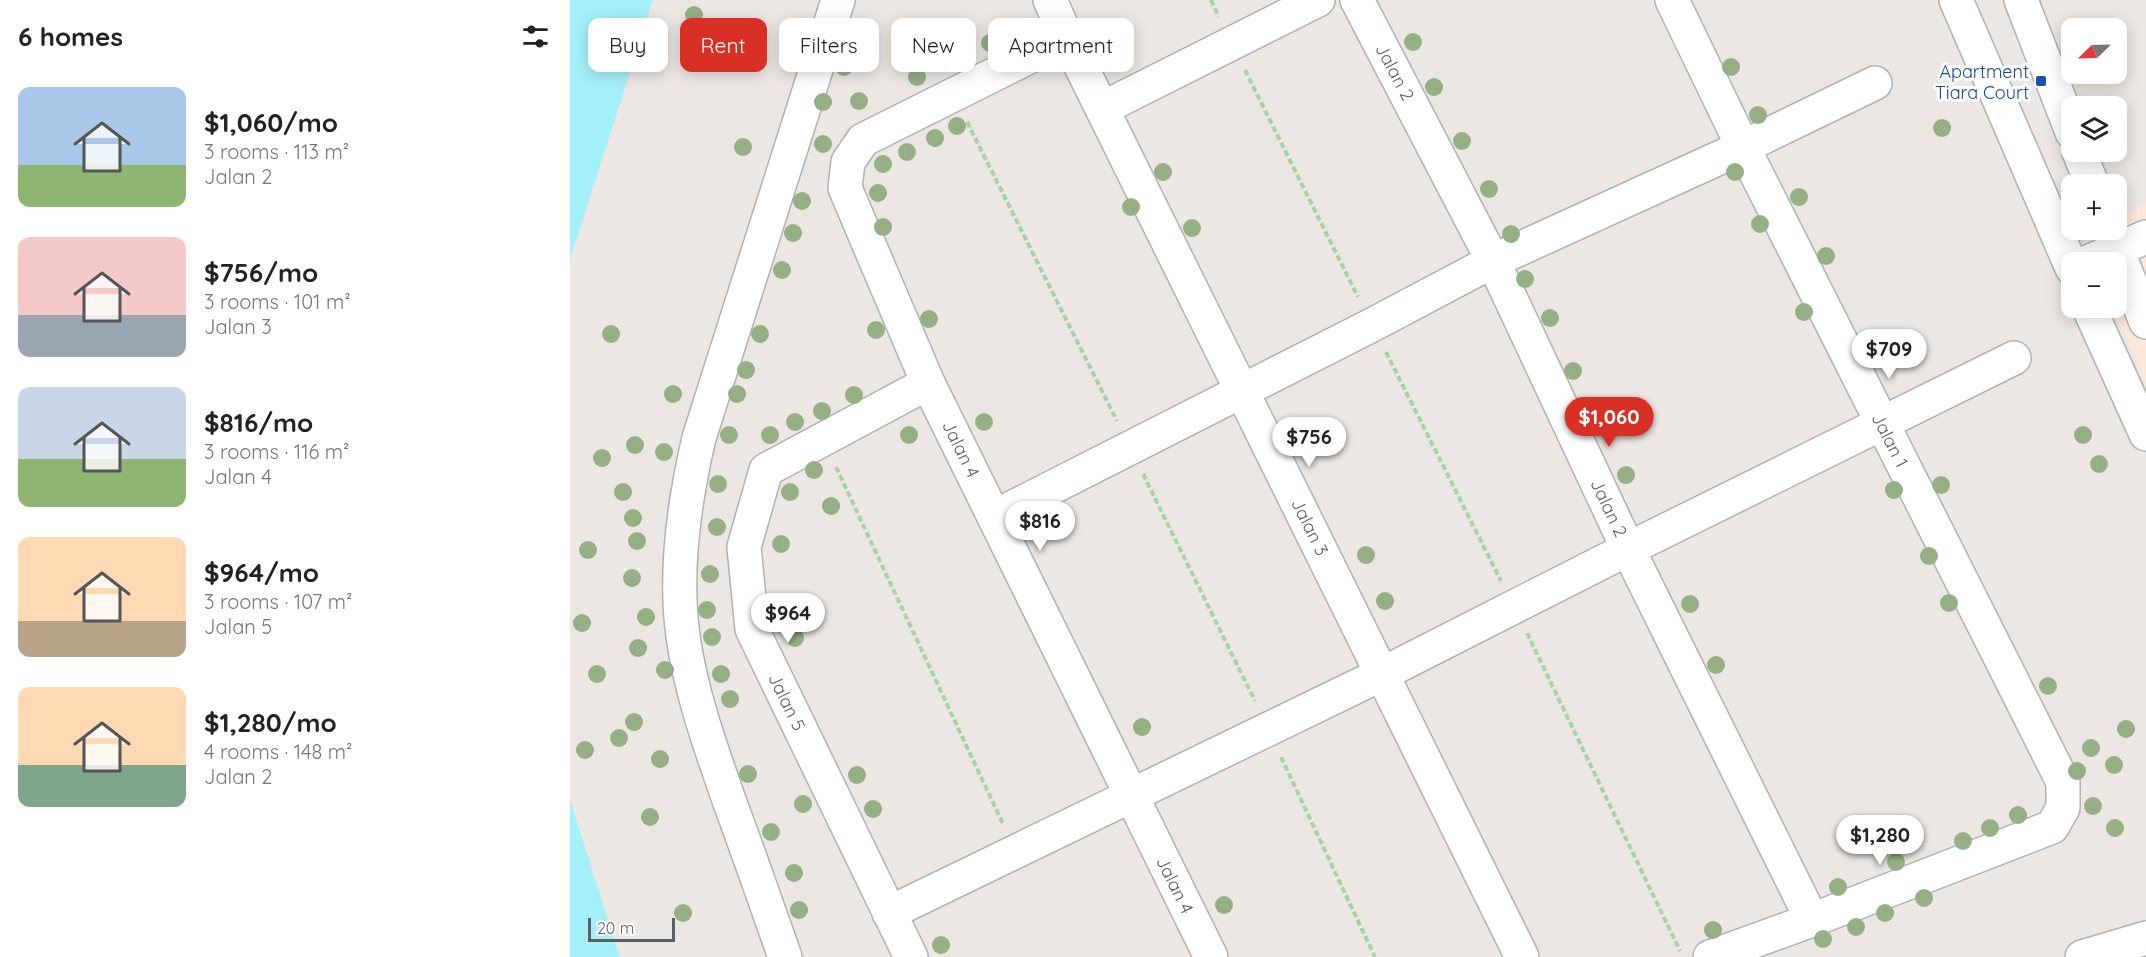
<!DOCTYPE html>
<html lang="en">
<head>
<meta charset="utf-8">
<style>
	:root { --surface:#fff; --page:#f2f2f2; --text:#222; --muted:#767676; --accent:#d93025 }
	body { margin:0; font-family:Quicksand,sans-serif; background:var(--page); color:var(--text); height:100vh; display:flex; flex-direction:column; font-size:22px; white-space:nowrap }
	* { box-sizing:border-box; margin:0 }
	p { font-size:20px; color:var(--muted) }
	.icon { flex:none; width:33px; height:33px; fill:none; stroke:currentColor; stroke-width:2; stroke-linecap:round; stroke-linejoin:round }
	.map { position:relative; flex:1; overflow:hidden }
	.details { display:flex; flex-direction:column; background:var(--surface); width:570px }
	.details>* { flex:none }
	.banner { position:absolute; left:18px; top:18px; width:570px; height:54px; display:flex; gap:12px }
	.needle { width:39px; rotate:247deg }
	.buttons { position:absolute; left:1491px; top:18px; display:grid; gap:12px }
	.buttons a { display:grid; place-items:center; width:66px; height:66px; border-radius:12px; background:var(--surface); box-shadow:0 3px 15px #0003; font-size:30px }
	.scale { position:absolute; left:18px; bottom:15px; width:87px; box-sizing:border-box; padding-left:6px; border:3px solid #5b6163; border-top:0; font-size:16px; line-height:21px; white-space:nowrap; color:#5b6163; -webkit-text-stroke:4px #fff; paint-order:stroke }
	.price { position:absolute; translate:-50% -51px; padding:0 14px; border-radius:21px; background:#fff; color:#222; font-size:20px; line-height:39px; filter:drop-shadow(0 2px 3px #0008) }
	.price::after { content:''; position:absolute; left:50%; top:36px; width:18px; height:14px; margin-left:-9px; background:inherit; clip-path:polygon(0 0,100% 0,50% 100%) }
	.price.active { background:var(--accent); color:#fff }
	ul { padding:0; list-style:none }
	li { display:flex; align-items:center; gap:18px; height:150px; padding:0 18px }
	li span { display:grid; place-items:center; flex:none; width:168px; height:120px; border-radius:12px; color:#555 }
	li>.icon { margin-inline-start:auto }
	span .icon { width:72px; height:72px; fill:#fffc; stroke-width:1 }
	li b { font-size:26px }
	h2 { display:flex; justify-content:space-between; align-items:center; height:72px; padding:0 18px; font-size:26px }
	.chip { padding:0 21px; border-radius:12px; background:var(--surface); box-shadow:0 3px 15px #0003; font-size:21px; line-height:54px }
	.chip.active { background:var(--accent); color:#fff }
	main { display:flex; flex:1; min-height:0 }
	.map>svg:first-child { display:block }
	.commercial { fill:#fce8d9 }
	.water { fill:#a5f1fb }
	.lines { fill:none; stroke-linecap:round; stroke-linejoin:round }
	.minor-casing { stroke:#aeb3b5; stroke-width:36 }
	.path { stroke:#a7d5a4; stroke-width:4; stroke-dasharray:6 3; stroke-linecap:butt }
	.minor { stroke:#fff; stroke-width:33 }
	.tree { fill:#96b086 }
	.transit-dot { fill:#1a4fb4; stroke:#fff; stroke-width:2 }
	.labels { text-anchor:middle; dominant-baseline:central; stroke-width:6; stroke-linejoin:round; paint-order:stroke }
	.transit-label { font-size:18px; fill:#164399; stroke:#fff; text-anchor:end }
	.street-label { font-size:18px; fill:#5b6163; stroke:#fff }
</style>
</head>
<body>
<main>
<section class="details">
<h2>6 homes<svg class="icon" aria-label="filters" viewBox="0 0 24 24"><path d="M4 7h16M4 17h16"/><circle cx="9" cy="7" r="2"/><circle cx="15" cy="17" r="2"/></svg></h2>
<ul>
<li><span style="background:linear-gradient(#a9c7e8 65%,#8fb573 0)"><svg class="icon" aria-label="home" viewBox="0 0 24 24"><path d="M3 11l9-7 9 7M6 9v11h12V9"/></svg></span><div><b>$1,060/mo</b><p>3 rooms · 113 m²</p><p>Jalan 2</p></div></li>
<li><span style="background:linear-gradient(#f6c9c9 65%,#9aa5b1 0)"><svg class="icon" aria-label="home" viewBox="0 0 24 24"><path d="M3 11l9-7 9 7M6 9v11h12V9"/></svg></span><div><b>$756/mo</b><p>3 rooms · 101 m²</p><p>Jalan 3</p></div></li>
<li><span style="background:linear-gradient(#c9d6e8 60%,#8fb573 0)"><svg class="icon" aria-label="home" viewBox="0 0 24 24"><path d="M3 11l9-7 9 7M6 9v11h12V9"/></svg></span><div><b>$816/mo</b><p>3 rooms · 116 m²</p><p>Jalan 4</p></div></li>
<li><span style="background:linear-gradient(#ffd9b3 70%,#b9a48a 0)"><svg class="icon" aria-label="home" viewBox="0 0 24 24"><path d="M3 11l9-7 9 7M6 9v11h12V9"/></svg></span><div><b>$964/mo</b><p>3 rooms · 107 m²</p><p>Jalan 5</p></div></li>
<li><span style="background:linear-gradient(#ffd9b3 65%,#7fa58c 0)"><svg class="icon" aria-label="home" viewBox="0 0 24 24"><path d="M3 11l9-7 9 7M6 9v11h12V9"/></svg></span><div><b>$1,280/mo</b><p>4 rooms · 148 m²</p><p>Jalan 2</p></div></li>
</ul>
</section>
<div class="map">
<svg width="1576" height="957" viewBox="0 0 1576 957">
	<rect width="100%" height="100%" fill="#ede7e3"/>
	<polygon class="commercial" points="1576,204 1576,383 1542,308 1546,308 1546,262 1522,262 1509,234 1519,230 1546,230 1547,217"/>
	<g class="water">
		<polygon points="0,0 83,0 0,260"/>
		<polygon points="0,800 50,957 0,957"/>
	</g>
	<g class="lines">
		<g class="minor-casing">
			<g id="minor">
				<polyline points="480,0 497,38 952,957"/>
				<polyline points="787,0 923,261 1058,549 1242,920"/>
				<polyline points="1102,0 1173,147 1493,782 1493,808 1482,827 1242,920 1140,957"/>
				<polyline points="1386,0 1502,268"/>
				<polyline points="1451,0 1502,132"/>
				<polyline points="497,38 293,140 278,162 275,188 358,383 641,957"/>
				<polyline points="533,108 748,0"/>
				<polyline points="1509,152 1522,184"/>
				<polyline points="1539,230 1576,322"/>
				<polyline points="1518,262 1576,237"/>
				<polyline points="1519,308 1576,434"/>
				<polyline points="424,517 802,325 923,261 1173,147 1305,83"/>
				<polyline points="319,913 812,674 1058,549 1444,358"/>
				<path d="M215 957C197 906 179 854 160 803 141 748 121 694 113 636 104 571 114 502 129 438L268 0"/>
				<polyline points="341,957 182,629 174,547 196,470 358,383"/>
				<polyline points="1512,957 1576,938"/>
			</g>
		</g>
		<g class="path">
			<polyline points="641,0 649,17"/>
			<polyline points="675,70 788,297"/>
			<polyline points="397,122 547,421"/>
			<polyline points="816,352 931,581"/>
			<polyline points="266,467 433,824"/>
			<polyline points="573,474 685,701"/>
			<polyline points="957,633 1110,951"/>
			<polyline points="711,757 805,957"/>
		</g>
		<use href="#minor" class="minor"/>
	</g>
	<g class="tree">
		<circle cx="124" cy="15" r="9"/>
		<circle cx="434" cy="29" r="9"/>
		<circle cx="281" cy="36" r="9"/>
		<circle cx="843" cy="42" r="9"/>
		<circle cx="420" cy="43" r="9"/>
		<circle cx="181" cy="50" r="9"/>
		<circle cx="374" cy="57" r="9"/>
		<circle cx="274" cy="67" r="9"/>
		<circle cx="1161" cy="67" r="9"/>
		<circle cx="347" cy="77" r="9"/>
		<circle cx="864" cy="87" r="9"/>
		<circle cx="289" cy="101" r="9"/>
		<circle cx="253" cy="102" r="9"/>
		<circle cx="1188" cy="115" r="9"/>
		<circle cx="387" cy="126" r="9"/>
		<circle cx="1372" cy="128" r="9"/>
		<circle cx="365" cy="138" r="9"/>
		<circle cx="892" cy="141" r="9"/>
		<circle cx="253" cy="144" r="9"/>
		<circle cx="173" cy="147" r="9"/>
		<circle cx="337" cy="152" r="9"/>
		<circle cx="313" cy="164" r="9"/>
		<circle cx="593" cy="172" r="9"/>
		<circle cx="1165" cy="172" r="9"/>
		<circle cx="919" cy="189" r="9"/>
		<circle cx="308" cy="193" r="9"/>
		<circle cx="1229" cy="197" r="9"/>
		<circle cx="232" cy="201" r="9"/>
		<circle cx="561" cy="207" r="9"/>
		<circle cx="1190" cy="224" r="9"/>
		<circle cx="313" cy="227" r="9"/>
		<circle cx="622" cy="228" r="9"/>
		<circle cx="223" cy="233" r="9"/>
		<circle cx="941" cy="234" r="9"/>
		<circle cx="1256" cy="256" r="9"/>
		<circle cx="212" cy="270" r="9"/>
		<circle cx="955" cy="279" r="9"/>
		<circle cx="1234" cy="312" r="9"/>
		<circle cx="980" cy="318" r="9"/>
		<circle cx="359" cy="319" r="9"/>
		<circle cx="306" cy="330" r="9"/>
		<circle cx="41" cy="334" r="9"/>
		<circle cx="190" cy="334" r="9"/>
		<circle cx="176" cy="370" r="9"/>
		<circle cx="1003" cy="371" r="9"/>
		<circle cx="103" cy="394" r="9"/>
		<circle cx="167" cy="394" r="9"/>
		<circle cx="284" cy="395" r="9"/>
		<circle cx="252" cy="411" r="9"/>
		<circle cx="1026" cy="418" r="9"/>
		<circle cx="225" cy="422" r="9"/>
		<circle cx="414" cy="422" r="9"/>
		<circle cx="740" cy="434" r="9"/>
		<circle cx="159" cy="435" r="9"/>
		<circle cx="200" cy="435" r="9"/>
		<circle cx="339" cy="435" r="9"/>
		<circle cx="1513" cy="435" r="9"/>
		<circle cx="65" cy="445" r="9"/>
		<circle cx="94" cy="452" r="9"/>
		<circle cx="32" cy="458" r="9"/>
		<circle cx="1529" cy="464" r="9"/>
		<circle cx="244" cy="470" r="9"/>
		<circle cx="1056" cy="475" r="9"/>
		<circle cx="148" cy="484" r="9"/>
		<circle cx="1371" cy="485" r="9"/>
		<circle cx="1324" cy="490" r="9"/>
		<circle cx="53" cy="492" r="9"/>
		<circle cx="220" cy="492" r="9"/>
		<circle cx="261" cy="506" r="9"/>
		<circle cx="466" cy="517" r="9"/>
		<circle cx="63" cy="518" r="9"/>
		<circle cx="147" cy="527" r="9"/>
		<circle cx="67" cy="541" r="9"/>
		<circle cx="211" cy="544" r="9"/>
		<circle cx="18" cy="550" r="9"/>
		<circle cx="796" cy="555" r="9"/>
		<circle cx="1359" cy="556" r="9"/>
		<circle cx="140" cy="574" r="9"/>
		<circle cx="62" cy="578" r="9"/>
		<circle cx="815" cy="601" r="9"/>
		<circle cx="1379" cy="603" r="9"/>
		<circle cx="1120" cy="604" r="9"/>
		<circle cx="137" cy="610" r="9"/>
		<circle cx="220" cy="611" r="9"/>
		<circle cx="76" cy="617" r="9"/>
		<circle cx="12" cy="623" r="9"/>
		<circle cx="142" cy="637" r="9"/>
		<circle cx="225" cy="638" r="9"/>
		<circle cx="68" cy="648" r="9"/>
		<circle cx="1146" cy="665" r="9"/>
		<circle cx="95" cy="670" r="9"/>
		<circle cx="27" cy="674" r="9"/>
		<circle cx="151" cy="674" r="9"/>
		<circle cx="1478" cy="686" r="9"/>
		<circle cx="160" cy="699" r="9"/>
		<circle cx="64" cy="722" r="9"/>
		<circle cx="572" cy="727" r="9"/>
		<circle cx="1556" cy="729" r="9"/>
		<circle cx="49" cy="738" r="9"/>
		<circle cx="1521" cy="748" r="9"/>
		<circle cx="15" cy="750" r="9"/>
		<circle cx="90" cy="759" r="9"/>
		<circle cx="1544" cy="765" r="9"/>
		<circle cx="1507" cy="771" r="9"/>
		<circle cx="178" cy="774" r="9"/>
		<circle cx="287" cy="775" r="9"/>
		<circle cx="233" cy="804" r="9"/>
		<circle cx="1523" cy="806" r="9"/>
		<circle cx="303" cy="809" r="9"/>
		<circle cx="1448" cy="815" r="9"/>
		<circle cx="80" cy="817" r="9"/>
		<circle cx="1420" cy="828" r="9"/>
		<circle cx="1545" cy="828" r="9"/>
		<circle cx="201" cy="832" r="9"/>
		<circle cx="1393" cy="841" r="9"/>
		<circle cx="1326" cy="862" r="9"/>
		<circle cx="224" cy="873" r="9"/>
		<circle cx="1268" cy="887" r="9"/>
		<circle cx="1354" cy="898" r="9"/>
		<circle cx="654" cy="905" r="9"/>
		<circle cx="229" cy="910" r="9"/>
		<circle cx="113" cy="913" r="9"/>
		<circle cx="1315" cy="913" r="9"/>
		<circle cx="1286" cy="927" r="9"/>
		<circle cx="1143" cy="930" r="9"/>
		<circle cx="1253" cy="939" r="9"/>
		<circle cx="371" cy="945" r="9"/>
	</g>
	<rect class="transit-dot" x="1465" y="75" width="12" height="12" rx="3"/>
	<g class="labels">
		<g class="transit-label">
			<text x="1459" y="71">Apartment<tspan x="1459" dy="21">Tiara Court</tspan></text>
		</g>
		<g class="street-label">
			<text transform="translate(825 72) rotate(62)">Jalan 2</text>
			<text transform="translate(1320 440) rotate(63)">Jalan 1</text>
			<text transform="translate(391 449) rotate(64)">Jalan 4</text>
			<text transform="translate(1039 508) rotate(65)">Jalan 2</text>
			<text transform="translate(740 527) rotate(64)">Jalan 3</text>
			<text transform="translate(217 702) rotate(64)">Jalan 5</text>
			<text transform="translate(605 885) rotate(64)">Jalan 4</text>
		</g>
	</g>
</svg>
<div class="buttons">
<a><svg class="needle" viewBox="-14 -14 28 28"><path d="M0-13l5 13h-10z" fill="#e53935"/><path d="M0 13l5-13h-10z" fill="#767676"/></svg></a>
<a><svg class="icon" aria-label="layers" viewBox="0 0 24 24"><path d="M12 4l9 5-9 5-9-5zM3 14l9 5 9-5"/></svg></a>
<a>+</a>
<a>−</a>
</div>
<div class="scale">20 m</div>
<b class="price" style="left:1319px;top:380px">$709</b>
<b class="price active" style="left:1039px;top:448px">$1,060</b>
<b class="price" style="left:739px;top:468px">$756</b>
<b class="price" style="left:470px;top:552px">$816</b>
<b class="price" style="left:218px;top:644px">$964</b>
<b class="price" style="left:1310px;top:866px">$1,280</b>
<div class="banner">
<a class="chip">Buy</a>
<a class="chip active">Rent</a>
<a class="chip">Filters</a>
<a class="chip">New</a>
<a class="chip">Apartment</a>
</div>
</div>
</main>
</body>
</html>
